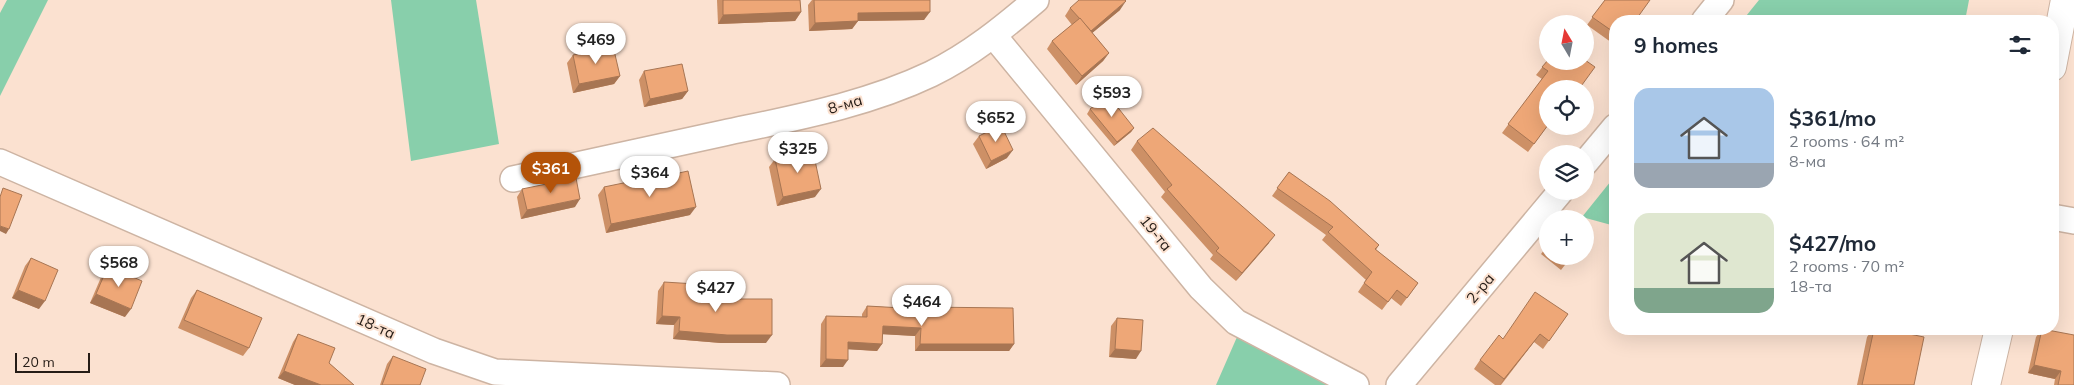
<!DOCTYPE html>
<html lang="en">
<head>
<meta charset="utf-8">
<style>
	:root { --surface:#fff; --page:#f2f2f3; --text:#1f2937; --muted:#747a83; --accent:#b45309 }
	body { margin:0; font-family:Mulish,sans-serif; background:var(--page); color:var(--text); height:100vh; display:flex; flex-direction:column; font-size:19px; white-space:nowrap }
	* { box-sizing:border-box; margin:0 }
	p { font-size:16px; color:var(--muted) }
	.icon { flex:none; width:28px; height:28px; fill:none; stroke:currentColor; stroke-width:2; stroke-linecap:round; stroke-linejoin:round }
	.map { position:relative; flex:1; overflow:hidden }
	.details { position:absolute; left:1609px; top:15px; width:450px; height:320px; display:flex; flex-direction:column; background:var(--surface); border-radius:20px; box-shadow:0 5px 20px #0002 }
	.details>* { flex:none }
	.needle { width:32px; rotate:350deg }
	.controls { position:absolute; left:1539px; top:15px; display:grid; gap:10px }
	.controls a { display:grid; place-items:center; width:55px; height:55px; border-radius:50%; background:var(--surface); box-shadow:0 5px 20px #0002; font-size:25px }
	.scale { position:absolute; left:15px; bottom:12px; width:75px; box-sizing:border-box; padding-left:5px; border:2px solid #251c16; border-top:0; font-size:14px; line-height:18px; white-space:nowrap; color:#251c16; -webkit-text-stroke:4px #fbe1d0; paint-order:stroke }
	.price { position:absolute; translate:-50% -42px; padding:0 11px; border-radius:18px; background:#fff; color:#222; font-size:16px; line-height:32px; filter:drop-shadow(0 1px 2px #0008) }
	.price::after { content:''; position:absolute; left:50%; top:30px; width:15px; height:11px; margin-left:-8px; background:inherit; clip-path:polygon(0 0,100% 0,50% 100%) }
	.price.active { background:var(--accent); color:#fff }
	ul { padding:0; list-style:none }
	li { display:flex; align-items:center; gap:15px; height:125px; padding:0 25px }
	li span { display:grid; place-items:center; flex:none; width:140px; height:100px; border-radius:15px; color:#555 }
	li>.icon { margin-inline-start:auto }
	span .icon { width:60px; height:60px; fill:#fffc; stroke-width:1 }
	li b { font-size:21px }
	h2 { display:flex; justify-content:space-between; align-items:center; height:60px; padding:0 25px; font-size:21px }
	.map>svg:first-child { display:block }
	.green { fill:#88cfab }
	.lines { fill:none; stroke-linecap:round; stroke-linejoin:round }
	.minor-casing { stroke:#cdb4a3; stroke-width:28 }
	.secondary-casing { stroke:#cdb4a3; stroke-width:30 }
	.minor { stroke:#fff; stroke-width:25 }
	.secondary { stroke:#fff; stroke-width:28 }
	.wall { fill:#cd9066 }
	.shaded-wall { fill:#a77553 }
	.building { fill:#eea777; stroke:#a77553 }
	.labels { text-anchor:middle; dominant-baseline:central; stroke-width:4; stroke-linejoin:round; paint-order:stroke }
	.street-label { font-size:15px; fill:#251c16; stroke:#fbe1d0 }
</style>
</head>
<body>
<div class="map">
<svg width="2074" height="385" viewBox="0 0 2074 385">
	<rect width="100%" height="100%" fill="#fbe1d0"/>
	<g class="green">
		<polygon points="7,0 48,0 0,96 0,13"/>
		<polygon points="391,0 476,0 499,144 411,161"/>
		<polygon points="1759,0 1969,0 1965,21 1742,21"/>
		<polygon points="1615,176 1615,226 1582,217"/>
		<polygon points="1237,337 1333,385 1216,385"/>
	</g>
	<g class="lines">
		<g class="minor-casing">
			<g id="minor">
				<polyline points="1704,21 1721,0"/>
				<polyline points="994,36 1201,288 1236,322 1356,385"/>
				<polyline points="0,162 434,351 495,372 777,385"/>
				<polyline points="1585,163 1615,127"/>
				<path d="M513 179C583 164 654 148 724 133 794 118 866 105 931 74 970 55 1003 28 1036 0"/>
				<polyline points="2052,217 2074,221"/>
				<polyline points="1399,385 1561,191"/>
			</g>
		</g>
		<g class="secondary-casing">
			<g id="secondary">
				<polyline points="2052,67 2065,0"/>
				<polyline points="1986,385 1999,329"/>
			</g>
		</g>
		<use href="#minor" class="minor"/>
		<use href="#secondary" class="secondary"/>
	</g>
	<g class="wall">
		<polygon points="717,0 800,0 801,12 795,21 718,24"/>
		<polygon points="812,0 930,0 924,20 858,21 852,29 809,31 808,5"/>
		<polygon points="1605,0 1615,21 1615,45 1587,25"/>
		<polygon points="1070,8 1120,10 1092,33 1109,53 1103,61 1076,85 1047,49 1052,41 1072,25 1065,16"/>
		<polygon points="573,55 620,76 614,84 573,93 567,63"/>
		<polygon points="1548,60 1548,125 1528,152 1502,133 1542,79 1536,75"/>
		<polygon points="644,71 688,91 682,99 644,107 639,80"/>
		<polygon points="1090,109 1134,128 1131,132 1114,146 1087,114"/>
		<polygon points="979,136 1007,158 986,169 973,144"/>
		<polygon points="1137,141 1269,243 1236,281 1210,259 1213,255 1161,197 1165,192 1131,150"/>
		<polygon points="775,159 815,197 777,206 769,167"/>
		<polygon points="1289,172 1379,245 1376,250 1418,283 1401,306 1391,298 1382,310 1358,292 1366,280 1322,240 1326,235 1272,196"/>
		<polygon points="633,183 690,215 606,233 598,195 604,187"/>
		<polygon points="522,189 575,207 521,219 517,197"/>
		<polygon points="1548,245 1548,256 1572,256 1561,270 1541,254"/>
		<polygon points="31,258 39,309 12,298 25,266"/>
		<polygon points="108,266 125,317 90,303 102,275"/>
		<polygon points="664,282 696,299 766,343 721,343 673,339 674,325 656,324 658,291"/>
		<polygon points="197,290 249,348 243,356 178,328 191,298"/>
		<polygon points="867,306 920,309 921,307 1014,344 1009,351 915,351 915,336 883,334 882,344 877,351 848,349 843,367 820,367 821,324 826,316 862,317 862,314"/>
		<polygon points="1568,314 1543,349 1534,342 1501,385 1495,385 1474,369 1480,360 1503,339"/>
		<polygon points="1117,318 1136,359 1109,357 1111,326"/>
		<polygon points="1873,329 1885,329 1914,385 1857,385 1867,337"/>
		<polygon points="2042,329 2074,385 2054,385 2055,379 2028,373 2036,337"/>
		<polygon points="298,334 329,363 354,385 295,385 278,378 293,342"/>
		<polygon points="393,356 420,385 380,385 387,364"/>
	</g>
	<g class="shaded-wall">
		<polygon points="1126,1 1120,10 1085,39 1091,31"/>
		<polygon points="801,12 795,21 718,24 723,15"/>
		<polygon points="930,12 924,20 858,21 852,29 809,31 815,23 858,13"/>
		<polygon points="1109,53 1103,61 1076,85 1082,76"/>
		<polygon points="620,76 614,84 573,93 579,84"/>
		<polygon points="688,91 682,99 644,107 650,99"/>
		<polygon points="1134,128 1131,132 1114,146 1117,142"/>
		<polygon points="1013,150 1007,158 986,169 991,161"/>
		<polygon points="821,189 815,197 777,206 783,197"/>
		<polygon points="580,199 575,207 521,219 527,210"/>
		<polygon points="696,207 690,215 606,233 611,224"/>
		<polygon points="0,226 9,229 6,234 0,231"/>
		<polygon points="1275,235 1269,243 1236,281 1242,273"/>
		<polygon points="18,290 45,301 39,309 12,298"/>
		<polygon points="96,294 131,309 125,317 90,303"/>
		<polygon points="662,316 680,317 674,325 656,324"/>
		<polygon points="883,326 921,328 915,336 878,334"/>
		<polygon points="679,331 772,335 766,343 721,343 673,339"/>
		<polygon points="1540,334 1534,342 1500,385 1504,379"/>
		<polygon points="848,342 882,344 877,351 843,349"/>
		<polygon points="920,344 1014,344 1009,351 915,351"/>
		<polygon points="1115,349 1141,351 1136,359 1109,357"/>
		<polygon points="826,359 848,360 843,367 820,367"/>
		<polygon points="2034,365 2061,371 2055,379 2028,373"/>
		<polygon points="284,371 321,385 295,385 278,378"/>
	</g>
	<g class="building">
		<polygon points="723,0 800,0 801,12 723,15"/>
		<polygon points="814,0 930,0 930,12 858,13 858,21 815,23"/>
		<polygon points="1079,0 1125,0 1126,1 1091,31 1070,8"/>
		<polygon points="1605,0 1650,0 1635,21 1615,21 1615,33 1592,17"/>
		<polygon points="1080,18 1109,53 1082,76 1052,41"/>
		<polygon points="613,46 620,76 579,84 573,55"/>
		<polygon points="1548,60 1548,61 1585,61 1585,60 1595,67 1579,89 1548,89 1548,125 1534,144 1508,124 1548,71 1542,67"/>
		<polygon points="682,64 688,91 650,99 644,71"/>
		<polygon points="1108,95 1134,128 1117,142 1090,109"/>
		<polygon points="1001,125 1013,150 991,161 979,136"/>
		<polygon points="1153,128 1275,235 1242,273 1216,251 1219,248 1167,189 1172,185 1137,141"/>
		<polygon points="813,151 821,189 783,197 775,159"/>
		<polygon points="688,171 696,207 611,224 604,187 633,181 633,183"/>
		<polygon points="1289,172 1330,201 1379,245 1375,249 1418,283 1407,298 1397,290 1388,302 1364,283 1372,272 1328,232 1333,227 1277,188"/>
		<polygon points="576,178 580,199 527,210 522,189"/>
		<polygon points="3,188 22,195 9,229 0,226 0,197"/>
		<polygon points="1565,256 1571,256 1569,259"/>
		<polygon points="31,258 58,270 45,301 18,290"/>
		<polygon points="108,266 142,281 131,309 96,294"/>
		<polygon points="664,282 696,284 696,299 772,299 772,335 727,335 679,331 680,317 662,316"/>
		<polygon points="197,290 262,318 249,348 184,320"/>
		<polygon points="1535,292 1568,314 1549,341 1540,334 1504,379 1480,360 1499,335 1503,339"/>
		<polygon points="867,306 921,309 921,307 1013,308 1014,344 920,344 921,328 883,326 882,344 848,342 848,360 826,359 826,316 867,317"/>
		<polygon points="1117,318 1143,320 1141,351 1115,349"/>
		<polygon points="1874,329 1885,329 1924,337 1914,385 1862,385"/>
		<polygon points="2042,329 2074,335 2074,385 2058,385 2061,371 2034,365"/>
		<polygon points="298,334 335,348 329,363 354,385 321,385 284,371"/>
		<polygon points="393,356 426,369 420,385 382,385"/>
	</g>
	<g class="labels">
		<g class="street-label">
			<text transform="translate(845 104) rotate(-16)">8-ма</text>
			<text transform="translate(1156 233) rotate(51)">19-та</text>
			<text transform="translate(1480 288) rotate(-50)">2-ра</text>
			<text transform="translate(376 326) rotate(24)">18-та</text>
		</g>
	</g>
</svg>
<div class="controls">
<a><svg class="needle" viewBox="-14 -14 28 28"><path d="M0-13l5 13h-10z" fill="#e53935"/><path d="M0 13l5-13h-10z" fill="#747a83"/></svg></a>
<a><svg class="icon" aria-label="locate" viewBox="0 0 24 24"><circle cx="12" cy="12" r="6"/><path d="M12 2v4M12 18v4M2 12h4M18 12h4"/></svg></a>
<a><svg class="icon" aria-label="layers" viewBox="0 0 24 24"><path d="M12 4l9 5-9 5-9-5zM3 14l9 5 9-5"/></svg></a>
<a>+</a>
</div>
<div class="scale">20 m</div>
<b class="price" style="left:596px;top:65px">$469</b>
<b class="price" style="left:1112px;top:118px">$593</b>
<b class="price" style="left:996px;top:143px">$652</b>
<b class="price" style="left:798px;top:174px">$325</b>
<b class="price active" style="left:551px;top:194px">$361</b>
<b class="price" style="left:650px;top:198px">$364</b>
<b class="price" style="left:119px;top:288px">$568</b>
<b class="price" style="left:716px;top:313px">$427</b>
<b class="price" style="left:922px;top:327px">$464</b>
<section class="details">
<h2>9 homes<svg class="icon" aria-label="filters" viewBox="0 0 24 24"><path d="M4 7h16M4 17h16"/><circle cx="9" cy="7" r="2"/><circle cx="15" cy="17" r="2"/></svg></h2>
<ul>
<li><span style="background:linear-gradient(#a9c7e8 75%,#9aa5b1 0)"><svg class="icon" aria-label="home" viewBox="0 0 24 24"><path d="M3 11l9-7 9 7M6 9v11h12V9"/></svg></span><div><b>$361/mo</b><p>2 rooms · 64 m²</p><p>8-ма</p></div></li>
<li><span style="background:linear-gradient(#dfe7d0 75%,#7fa58c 0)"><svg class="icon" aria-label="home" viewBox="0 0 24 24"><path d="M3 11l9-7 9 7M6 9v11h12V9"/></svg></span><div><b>$427/mo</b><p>2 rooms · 70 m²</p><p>18-та</p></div></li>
</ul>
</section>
</div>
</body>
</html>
